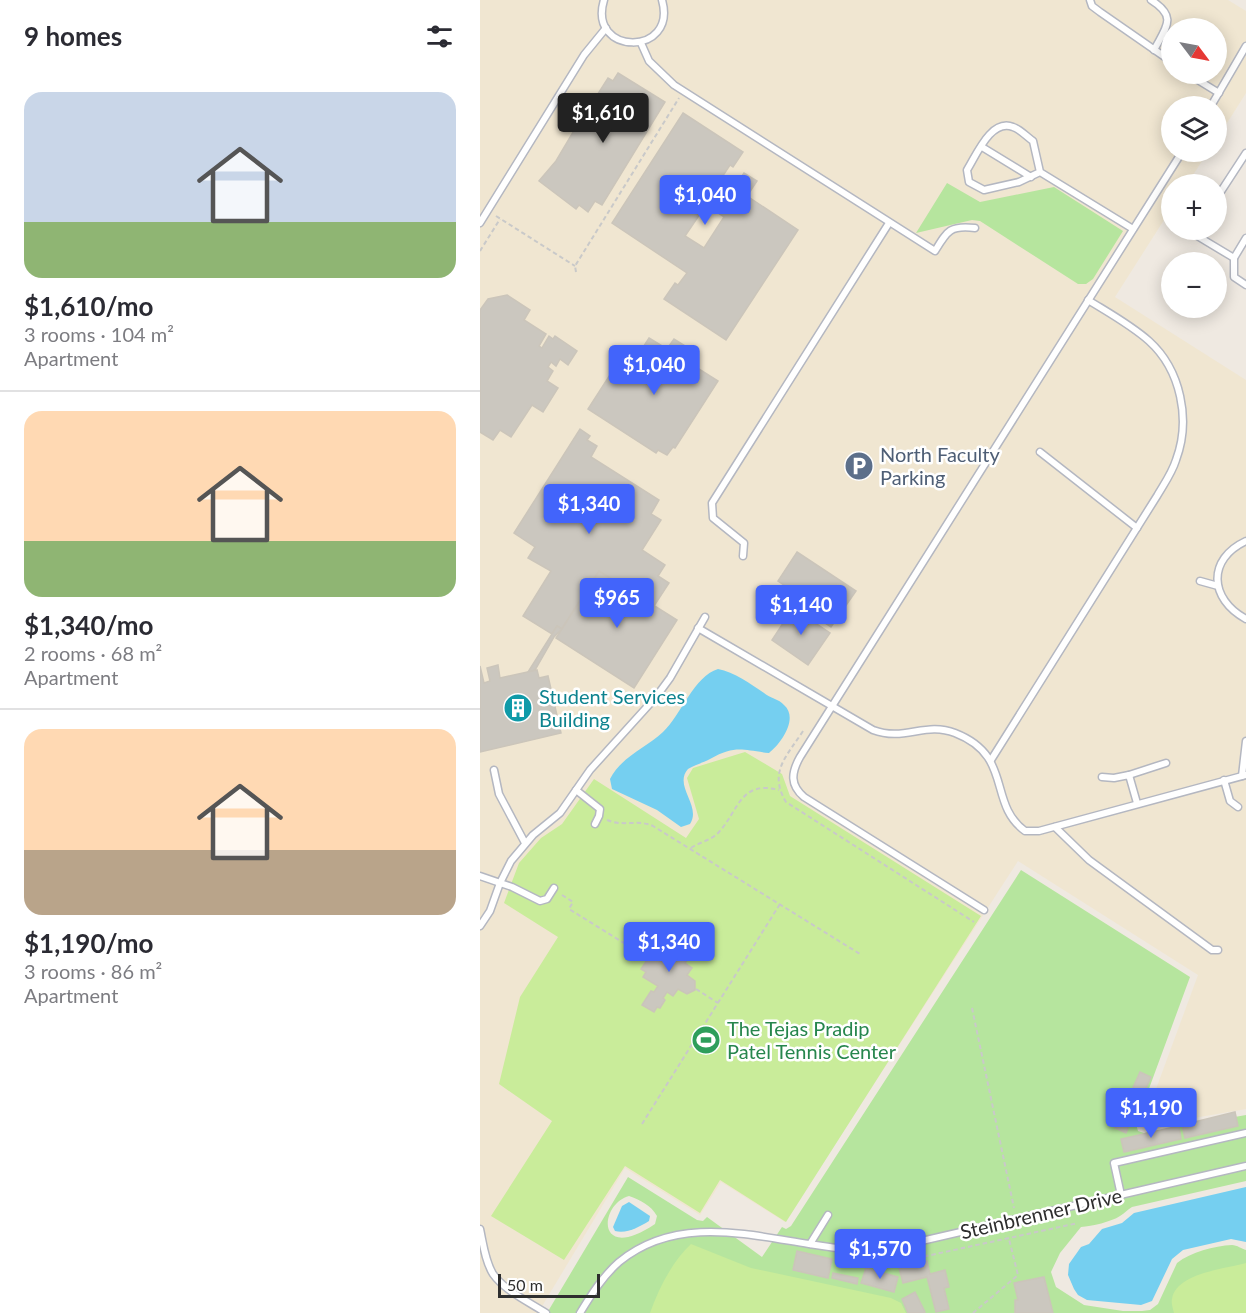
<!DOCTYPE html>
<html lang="en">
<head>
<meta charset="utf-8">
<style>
	:root { --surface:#fff; --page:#f2f2f3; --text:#2b2b33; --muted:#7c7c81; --line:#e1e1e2; --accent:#4264fb }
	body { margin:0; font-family:Lato,sans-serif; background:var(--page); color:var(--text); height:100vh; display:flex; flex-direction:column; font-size:22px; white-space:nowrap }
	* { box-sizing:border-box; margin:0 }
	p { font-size:20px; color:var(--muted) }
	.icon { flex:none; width:33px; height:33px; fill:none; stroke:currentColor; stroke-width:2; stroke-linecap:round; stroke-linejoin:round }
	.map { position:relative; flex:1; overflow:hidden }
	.side { display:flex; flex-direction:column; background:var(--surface); width:480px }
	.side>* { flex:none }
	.needle { width:39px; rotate:122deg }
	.fabs { position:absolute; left:681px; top:18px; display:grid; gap:12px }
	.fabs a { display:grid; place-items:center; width:66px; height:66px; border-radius:50%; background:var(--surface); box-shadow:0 3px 15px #0003; font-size:30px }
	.scale { position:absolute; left:18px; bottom:15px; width:102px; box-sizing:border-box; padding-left:6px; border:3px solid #2e2e2e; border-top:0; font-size:16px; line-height:21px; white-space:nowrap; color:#2e2e2e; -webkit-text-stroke:4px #fff; paint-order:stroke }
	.price { position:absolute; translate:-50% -51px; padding:0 14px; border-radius:6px; background:var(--accent); color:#fff; font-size:20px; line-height:39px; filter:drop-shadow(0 2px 3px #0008) }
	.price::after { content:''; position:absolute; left:50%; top:36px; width:18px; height:14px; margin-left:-9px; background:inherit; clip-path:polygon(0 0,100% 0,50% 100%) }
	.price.selected { background:#222; color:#fff }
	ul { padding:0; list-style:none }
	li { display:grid; align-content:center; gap:12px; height:318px; padding:0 24px }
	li+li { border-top:2px solid var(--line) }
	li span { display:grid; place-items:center; height:186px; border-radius:18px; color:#555 }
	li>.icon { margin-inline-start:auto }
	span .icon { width:108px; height:108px; fill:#fffc; stroke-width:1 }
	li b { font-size:26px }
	h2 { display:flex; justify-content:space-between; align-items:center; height:72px; padding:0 24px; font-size:26px }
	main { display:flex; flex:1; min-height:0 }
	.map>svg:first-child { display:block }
	.education { fill:#f0e6d1; fill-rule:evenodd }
	.green { fill:#b6e59e; fill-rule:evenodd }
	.pitch { fill:#c9ec9a }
	.water { fill:#75cff0 }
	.building { fill:#cbc7bf; stroke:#cbc5ba; stroke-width:1.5; fill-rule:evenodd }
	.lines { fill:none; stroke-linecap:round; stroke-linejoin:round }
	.lane-casing { stroke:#b4b7c1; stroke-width:9 }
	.path { stroke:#c9c9c9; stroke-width:2; stroke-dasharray:4.5 3; stroke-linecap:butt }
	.lane { stroke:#fff; stroke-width:6 }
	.labels { text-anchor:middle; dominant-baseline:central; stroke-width:5; stroke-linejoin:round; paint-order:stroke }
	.service-label { font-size:20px; fill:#4e5e75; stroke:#fff; text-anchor:start }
	.culture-label { font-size:20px; fill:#0d838f; stroke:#fff; text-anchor:start }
	.leisure-label { font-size:20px; fill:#27864d; stroke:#fff; text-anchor:start }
	.street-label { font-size:20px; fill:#2e2e2e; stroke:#fff }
</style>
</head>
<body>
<main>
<section class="side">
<h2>9 homes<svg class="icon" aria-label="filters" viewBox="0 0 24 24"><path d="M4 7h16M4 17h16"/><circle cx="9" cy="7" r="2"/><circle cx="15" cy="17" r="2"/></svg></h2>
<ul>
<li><span style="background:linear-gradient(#c9d6e8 70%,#8fb573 0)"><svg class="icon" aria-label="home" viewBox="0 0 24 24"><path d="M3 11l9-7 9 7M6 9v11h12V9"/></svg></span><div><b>$1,610/mo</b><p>3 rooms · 104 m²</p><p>Apartment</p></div></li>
<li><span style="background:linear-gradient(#ffd9b3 70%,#8fb573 0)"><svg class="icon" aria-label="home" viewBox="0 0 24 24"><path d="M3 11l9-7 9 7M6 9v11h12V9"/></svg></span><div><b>$1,340/mo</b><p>2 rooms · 68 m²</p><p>Apartment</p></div></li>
<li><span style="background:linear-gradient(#ffd9b3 65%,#b9a48a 0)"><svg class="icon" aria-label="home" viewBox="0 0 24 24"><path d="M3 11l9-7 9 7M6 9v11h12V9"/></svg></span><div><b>$1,190/mo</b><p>3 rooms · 86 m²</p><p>Apartment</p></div></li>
</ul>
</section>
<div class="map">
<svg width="766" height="1313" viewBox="0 0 766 1313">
	<rect width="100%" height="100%" fill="#efe9e1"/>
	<path class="education" d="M0 0H748L766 11V93L737 139 736 106H692V152H728L707 184H692L691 209 635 297 766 380V1109L662 1127 718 975 538 861 305 1222 241 1182 220 1215 145 1168 58 1313H0ZM692 28H736V74H692Z"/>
	<g class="green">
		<polygon points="467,183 500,202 574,187 643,231 613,279 606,284 598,284 500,221 492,220 436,233"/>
		<path d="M541 870 710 977 656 1124 658 1131 664 1133 766 1115V1181L652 1207C647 1210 645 1213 640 1216 631 1222 612 1226 601 1227L580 1253 571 1272 576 1287 604 1305 643 1311H662L670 1310 678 1304 697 1263C711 1252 734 1246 752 1245 757 1245 762 1249 766 1250V1313H67L148 1177 217 1220 223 1221 227 1217 282 1257 302 1227 306 1229 311 1226ZM149 1196C160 1200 171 1205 177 1216L175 1224C115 1264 119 1204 149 1196Z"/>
	</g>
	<g class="pitch">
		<polygon points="265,752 302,774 310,796 501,916 306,1222 240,1180 220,1213 145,1166 84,1260 11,1216 72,1121 19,1084 40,997 78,937 24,903 39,863 61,838 82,824 114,779 206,838 219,819 207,778 213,768"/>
		<path d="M211 1244 271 1268 411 1298 421 1303 426 1313H170C179 1288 192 1262 211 1244Z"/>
		<path d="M766 1263V1313H694C693 1309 691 1303 692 1299 696 1273 745 1269 766 1263Z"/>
	</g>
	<g class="water">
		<path d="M238 669C254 672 271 684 284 693 290 698 299 699 304 705 319 718 301 744 289 753 261 750 256 745 230 759 222 763 215 765 208 769 193 786 222 806 210 824L201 827 177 810 132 789 130 779C141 757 166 748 183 732 201 715 214 676 238 669Z"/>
		<polygon points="766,1187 766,1242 751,1239 703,1250 692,1259 672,1301 661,1305 607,1300 598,1295 594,1289 588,1275 589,1264 601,1247 609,1244 622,1229 642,1223 654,1213"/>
		<path d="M149 1202 170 1216 169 1221C159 1227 147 1234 135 1231L133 1227 142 1206Z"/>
	</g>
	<g class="building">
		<polygon points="138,73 185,102 122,205 115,201 108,212 99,205 96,209 59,181 76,161 102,117 109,122 113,115 107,111 128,78 133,81"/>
		<path d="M203 113 263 152 253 167 250 165 240 180 253 189 264 173 277 181 267 196 318 230 246 340 184 299 195 283 198 285 207 273 132 223ZM226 205 244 217 224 248 205 236Z"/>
		<polygon points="27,295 50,310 44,320 66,334 59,346 62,348 69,336 73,339 75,336 97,351 88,365 80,359 76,366 71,362 68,367 73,371 67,381 78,388 63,412 52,405 31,437 20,430 13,440 0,432 0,310 8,299"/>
		<polygon points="169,338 187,349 194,339 210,349 203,359 238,381 195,448 193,447 187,455 178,450 176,453 108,409 144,353 155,360"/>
		<polygon points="100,429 110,436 107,440 117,446 111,457 179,500 171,514 181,520 162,550 185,565 178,576 189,583 174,606 119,571 82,629 77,626 72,634 43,616 71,571 48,558 55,547 34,533"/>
		<polygon points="317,552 376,591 351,627 330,613 334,605 298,581"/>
		<polygon points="119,571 197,620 154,688 76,638"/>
		<polygon points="313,608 350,633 328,665 292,640"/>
		<polygon points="77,626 82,629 74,637 55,670 48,672"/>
		<polygon points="18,665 20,678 57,670 59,678 68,676 81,733 0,752 0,666 4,683 10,681 7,668"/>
		<polygon points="206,936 220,945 211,959 209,958 205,963 212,968 207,975 215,981 215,990 207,994 198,989 193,996 187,992 183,998 185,1000 180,1008 177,1007 174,1012 162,1005 171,991 174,992 178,986 163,977 166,972 161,969 173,951 177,954 181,948 194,957"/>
		<polygon points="660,1072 671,1077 646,1133 635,1128"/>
		<polygon points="755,1112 758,1126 705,1138 702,1125"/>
		<polygon points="699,1126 701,1139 644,1152 641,1139"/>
		<polygon points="317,1251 352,1259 348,1278 313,1270"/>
		<polygon points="447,1261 450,1274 465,1270 469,1287 464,1288 469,1309 456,1312 447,1277 423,1283 419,1268"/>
		<polygon points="386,1268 418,1277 414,1292 381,1283"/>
		<polygon points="353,1273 378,1278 377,1284 352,1278"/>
		<polygon points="564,1277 573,1313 535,1313 535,1300 538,1300 534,1283"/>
		<polygon points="435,1292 445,1312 443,1313 428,1313 422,1299"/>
	</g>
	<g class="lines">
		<g class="lane-casing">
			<g id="lane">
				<path d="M124 0C107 56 198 57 182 0"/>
				<polyline points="610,0 612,6 620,12 692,62"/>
				<path d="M671 0C698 17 686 27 674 50"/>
				<path d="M161 43 169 61 194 85 455 251C467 231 470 225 495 228"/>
				<polyline points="708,74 739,93"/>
				<polyline points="731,106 766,46"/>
				<polyline points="502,147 551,177"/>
				<path d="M560 172 553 141C547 137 540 129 533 127 511 118 496 156 487 170L489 182 504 190 539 182 560 172 653 229"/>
				<polyline points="736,199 766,153"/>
				<polyline points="0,223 104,55 126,28"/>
				<polyline points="717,230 714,234 754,258 766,238"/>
				<polyline points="754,258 754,277 766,285"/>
				<polyline points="560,452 657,528"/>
				<path d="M766 541C727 559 729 599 766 619"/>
				<polyline points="263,556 264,543 233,518 232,503 409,223"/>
				<polyline points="720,581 738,586"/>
				<path d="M218 628 393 730C425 742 445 721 475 733 534 756 507 803 545 831H559L766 775"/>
				<path d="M511 760 677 496C684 484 692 473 696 460 711 420 701 370 669 341 651 325 629 313 608 300"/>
				<polyline points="14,770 19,794 45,843"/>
				<polyline points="649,775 686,763"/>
				<polyline points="762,776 766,741"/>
				<polyline points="622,777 634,778 649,775 657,803"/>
				<polyline points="744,780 750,801 758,807"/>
				<polyline points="96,790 120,809 119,816 115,824"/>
				<polyline points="575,827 609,860 732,950 738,950"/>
				<polyline points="0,876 32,887 60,901 67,899 74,888"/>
				<path d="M504 910 324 797C310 785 311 773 320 757L702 152"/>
				<polyline points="0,926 10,911 20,883 31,861 53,835 80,813 110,770 176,697 190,678 225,617"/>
				<polyline points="641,1195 634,1163 766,1133"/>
				<path d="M0 1229C3 1243 5 1261 13 1274 25 1291 49 1302 66 1313"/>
				<polyline points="330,1244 348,1215"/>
				<path d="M100 1313C111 1295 123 1276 139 1262 195 1216 264 1234 329 1244 355 1248 380 1252 407 1249L766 1166"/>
			</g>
		</g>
		<g class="path">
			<polyline points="16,216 95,266"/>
			<polyline points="0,251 20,219"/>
			<polyline points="96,272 95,266 199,98"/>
			<path d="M323 731C307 756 288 772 306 802L494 922"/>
			<path d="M127 820C143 827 158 819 173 826L380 954"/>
			<path d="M211 848C220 842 232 840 239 832 259 810 260 780 299 790"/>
			<polyline points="82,895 93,902 89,909 168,958"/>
			<polyline points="216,989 238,1003"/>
			<polyline points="492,1008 534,1208"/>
			<polyline points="162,1124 300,904"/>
			<polyline points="385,1263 405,1265 598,1223"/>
			<polyline points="493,1313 538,1275 529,1239"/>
		</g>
		<use href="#lane" class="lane"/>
	</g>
	<defs>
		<g id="parking-disc" transform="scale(1.5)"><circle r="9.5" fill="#5c6f8a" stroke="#fff"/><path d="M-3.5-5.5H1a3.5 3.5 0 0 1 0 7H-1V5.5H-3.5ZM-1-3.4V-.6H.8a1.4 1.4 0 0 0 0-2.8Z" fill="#fff"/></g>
		<g id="building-disc" transform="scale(1.5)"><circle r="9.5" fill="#0f9aa8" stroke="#fff"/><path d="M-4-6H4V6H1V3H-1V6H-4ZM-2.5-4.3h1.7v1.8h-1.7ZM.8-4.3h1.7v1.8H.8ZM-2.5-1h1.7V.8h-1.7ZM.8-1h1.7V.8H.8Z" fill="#fff"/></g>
		<g id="stadium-disc" transform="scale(1.5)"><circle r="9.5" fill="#2e9e5b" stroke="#fff"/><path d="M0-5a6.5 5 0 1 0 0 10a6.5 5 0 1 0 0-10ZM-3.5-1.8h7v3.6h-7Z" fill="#fff"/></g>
	</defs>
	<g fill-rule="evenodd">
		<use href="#parking-disc" x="379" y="466"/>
		<use href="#building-disc" x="38" y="708"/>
		<use href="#stadium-disc" x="226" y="1040"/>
	</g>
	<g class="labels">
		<g class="service-label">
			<text x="400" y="454">North Faculty<tspan x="400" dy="23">Parking</tspan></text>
		</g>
		<g class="culture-label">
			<text x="59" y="696">Student Services<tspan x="59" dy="23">Building</tspan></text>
		</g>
		<g class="leisure-label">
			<text x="247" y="1028">The Tejas Pradip<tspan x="247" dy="23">Patel Tennis Center</tspan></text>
		</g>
		<g class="street-label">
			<text transform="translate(561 1213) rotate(-13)">Steinbrenner Drive</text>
		</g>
	</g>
</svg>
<div class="fabs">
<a><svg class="needle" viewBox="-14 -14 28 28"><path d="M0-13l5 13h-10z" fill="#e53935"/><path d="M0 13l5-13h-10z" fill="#7c7c81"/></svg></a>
<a><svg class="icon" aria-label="layers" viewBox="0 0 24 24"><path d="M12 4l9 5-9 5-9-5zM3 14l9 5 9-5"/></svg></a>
<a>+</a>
<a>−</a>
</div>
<div class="scale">50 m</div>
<b class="price selected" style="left:123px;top:144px">$1,610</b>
<b class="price" style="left:225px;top:226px">$1,040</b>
<b class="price" style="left:174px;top:396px">$1,040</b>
<b class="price" style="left:109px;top:535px">$1,340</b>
<b class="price" style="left:137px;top:629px">$965</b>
<b class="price" style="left:321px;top:636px">$1,140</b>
<b class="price" style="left:189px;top:973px">$1,340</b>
<b class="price" style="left:671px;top:1139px">$1,190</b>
<b class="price" style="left:400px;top:1280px">$1,570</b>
</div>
</main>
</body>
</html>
